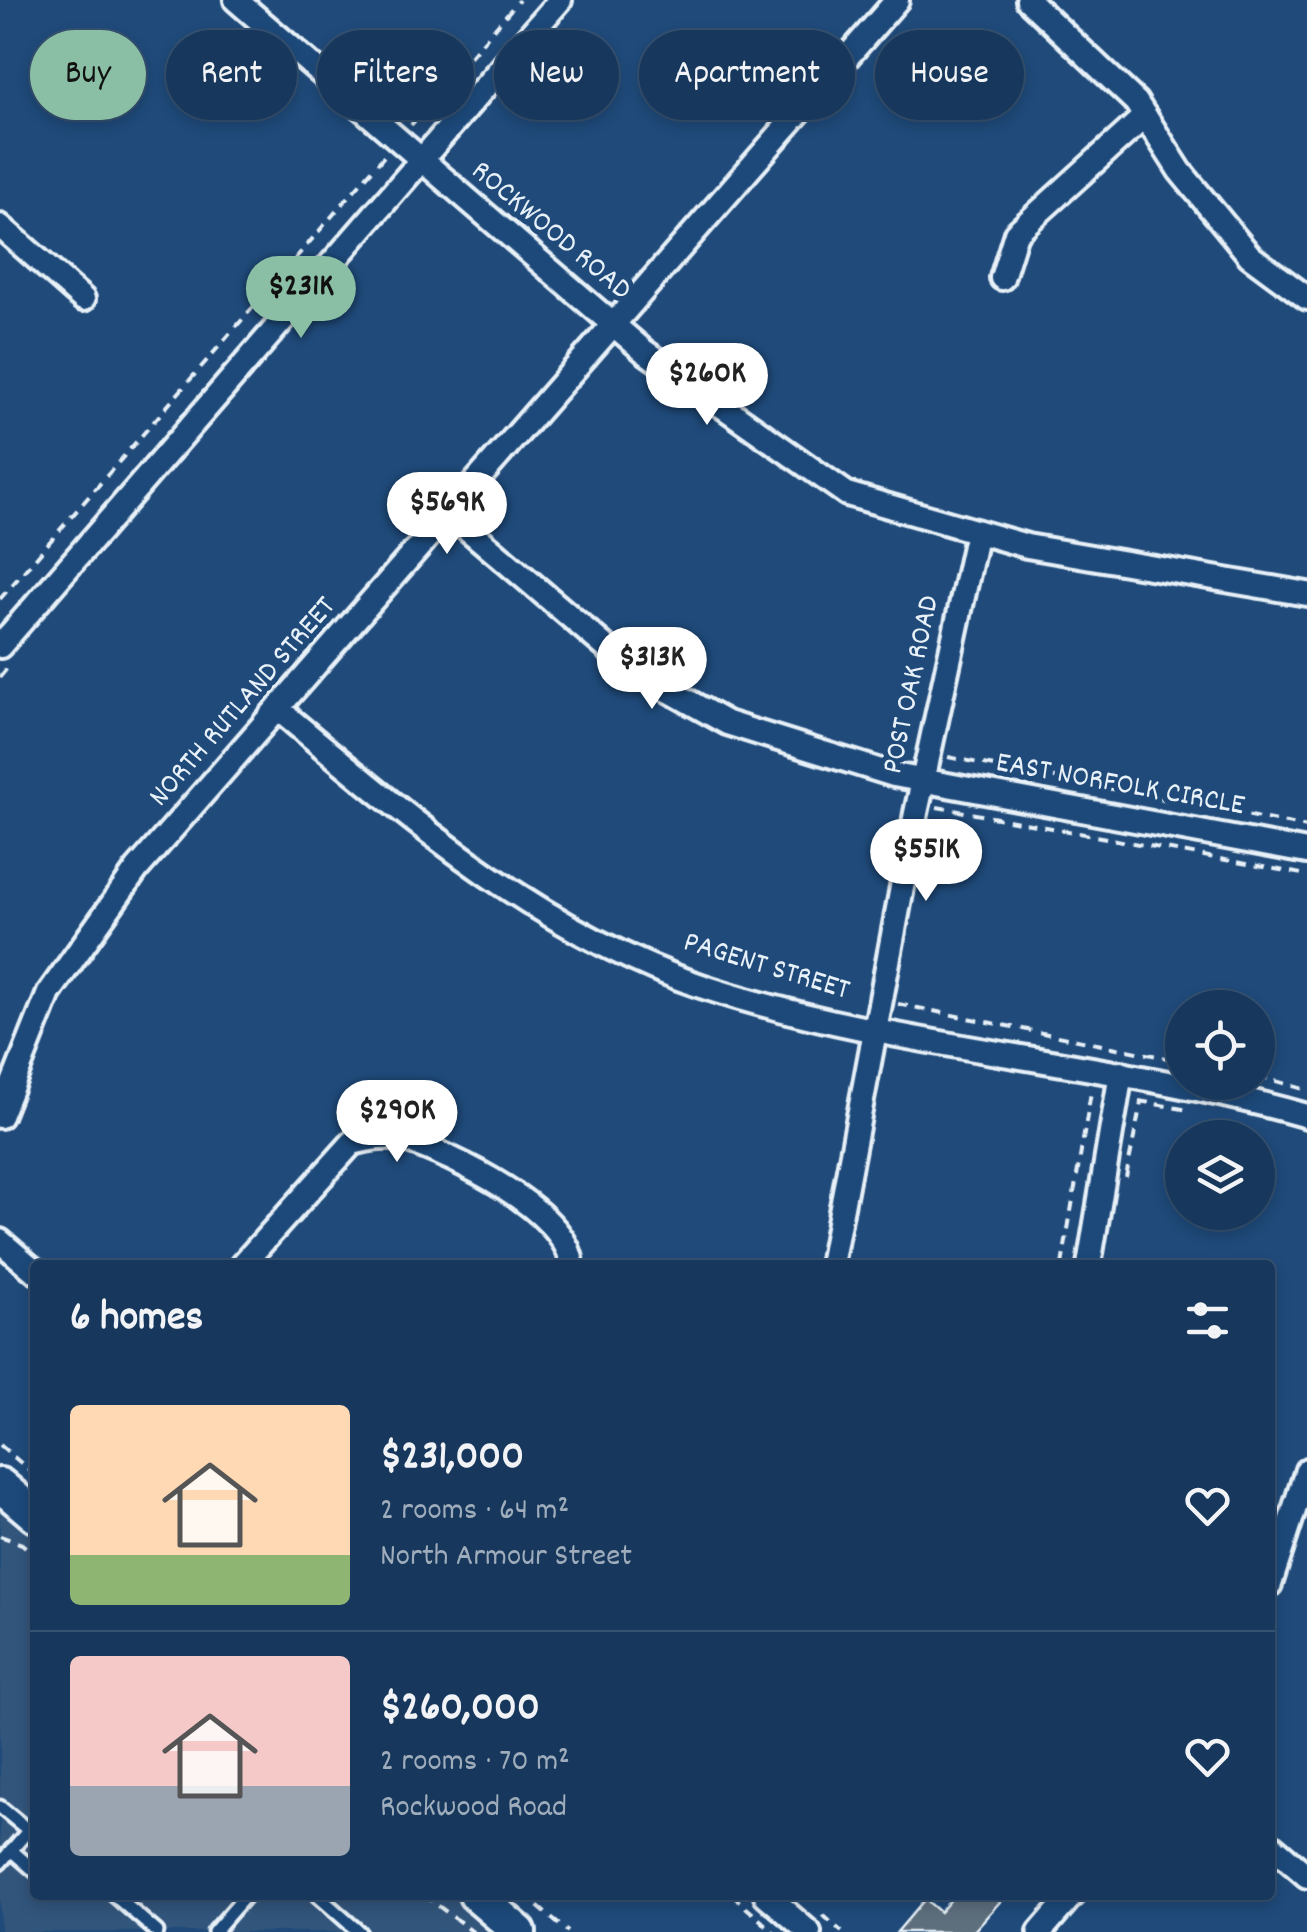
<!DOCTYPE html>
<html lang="en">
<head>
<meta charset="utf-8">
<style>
	:root { --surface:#17385c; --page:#244365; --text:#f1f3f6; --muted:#9eacbb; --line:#365272; --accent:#8abfa5 }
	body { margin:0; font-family:Dekko,sans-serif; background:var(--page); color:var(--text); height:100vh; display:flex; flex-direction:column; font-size:38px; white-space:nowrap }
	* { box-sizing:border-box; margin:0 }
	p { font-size:32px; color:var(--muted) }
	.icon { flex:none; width:55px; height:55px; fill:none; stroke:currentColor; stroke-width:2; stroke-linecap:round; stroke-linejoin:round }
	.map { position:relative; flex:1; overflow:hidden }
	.details { position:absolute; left:30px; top:1260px; width:1245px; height:640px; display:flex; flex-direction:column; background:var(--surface); border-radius:10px; box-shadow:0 5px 15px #0003,0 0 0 2px var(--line) }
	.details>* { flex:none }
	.banner { position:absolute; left:30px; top:30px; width:1248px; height:90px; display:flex; gap:20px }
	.buttons { position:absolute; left:1165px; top:990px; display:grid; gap:20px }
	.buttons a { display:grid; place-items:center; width:110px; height:110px; border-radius:50%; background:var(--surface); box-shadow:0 5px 15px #0003,0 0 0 2px var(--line); font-size:50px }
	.price { position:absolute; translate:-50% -85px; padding:0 22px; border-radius:35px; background:#fff; color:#222; font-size:32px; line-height:65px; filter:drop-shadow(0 2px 5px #0008) }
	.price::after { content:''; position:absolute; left:50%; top:60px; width:30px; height:22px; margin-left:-15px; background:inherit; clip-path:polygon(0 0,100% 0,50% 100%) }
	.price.selected { background:var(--accent); color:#111 }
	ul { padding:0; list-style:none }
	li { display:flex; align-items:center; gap:30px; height:250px; padding:0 40px }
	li+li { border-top:2px solid var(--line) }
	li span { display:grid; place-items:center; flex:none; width:280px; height:200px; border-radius:10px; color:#555 }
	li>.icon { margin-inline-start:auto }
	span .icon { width:120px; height:120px; fill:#fffc; stroke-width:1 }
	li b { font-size:42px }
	h2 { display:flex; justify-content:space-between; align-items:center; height:120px; padding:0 40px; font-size:42px }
	.pill { padding:0 35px; border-radius:45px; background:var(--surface); box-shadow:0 5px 15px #0003,0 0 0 2px var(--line); font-size:35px; line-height:90px }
	.pill.selected { background:var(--accent); color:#111 }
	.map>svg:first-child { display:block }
	.built { fill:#32557b }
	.building { fill:#5d6e7d; stroke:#e8f1f8; stroke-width:2.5 }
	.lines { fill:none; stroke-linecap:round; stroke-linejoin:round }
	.lane-casing { stroke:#e8f1f8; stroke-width:19 }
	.street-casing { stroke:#e8f1f8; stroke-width:30 }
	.secondary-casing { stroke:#e8f1f8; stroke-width:40 }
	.path { stroke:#e8f1f8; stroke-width:4; stroke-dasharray:10 8; stroke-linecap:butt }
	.lane { stroke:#1f4a7a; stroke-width:11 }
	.street { stroke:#1f4a7a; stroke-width:22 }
	.secondary { stroke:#1f4a7a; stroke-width:32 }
	.labels { text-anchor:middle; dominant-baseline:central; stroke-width:10; stroke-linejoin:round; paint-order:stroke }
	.street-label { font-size:30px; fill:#e8f1f8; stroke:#1f4a7a }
</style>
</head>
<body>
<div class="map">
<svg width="1307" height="1932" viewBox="0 0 1307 1932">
	<rect width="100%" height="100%" fill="#1f4a7a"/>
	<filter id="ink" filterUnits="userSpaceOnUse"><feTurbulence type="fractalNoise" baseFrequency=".01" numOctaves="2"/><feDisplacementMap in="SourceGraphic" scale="20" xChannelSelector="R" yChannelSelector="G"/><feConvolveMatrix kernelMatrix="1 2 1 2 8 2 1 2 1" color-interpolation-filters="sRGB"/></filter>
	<g filter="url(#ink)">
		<polygon class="built" points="0,1486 35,1516 35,1895 476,1895 519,1932 0,1932"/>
		<polygon class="building" points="955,1895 1006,1895 973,1932 897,1932 925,1899 940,1912"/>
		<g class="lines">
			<g class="lane-casing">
				<g id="lane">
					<polyline points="0,1807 28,1830"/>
					<polyline points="11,1850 35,1871"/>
					<polyline points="0,1863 35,1823"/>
					<polyline points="114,1895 157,1932"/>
					<polyline points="317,1895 359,1932"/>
					<polyline points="214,1932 246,1895"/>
				</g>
			</g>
			<g class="street-casing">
				<g id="street">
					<polyline points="236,0 644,351 847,494 1027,546 1307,594"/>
					<polyline points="1028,0 1136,102 1180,171 1250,256 1307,298"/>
					<polyline points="0,226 83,299"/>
					<polyline points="1002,278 1016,233 1145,116"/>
					<polyline points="450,514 634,671 727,723 894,775 1307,852"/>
					<polyline points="0,646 560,0"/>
					<path d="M279 710C407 817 540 932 701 986 898 1051 1108 1059 1307 1116"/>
					<polyline points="0,1116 49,993 137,869 897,0"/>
					<polyline points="0,1241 35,1271"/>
					<path d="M242 1265 352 1143C369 1139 388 1135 405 1140 454 1156 567 1210 572 1265"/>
					<polyline points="831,1265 916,813 977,532"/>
					<polyline points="1089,1265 1121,1073"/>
					<polyline points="1270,1584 1307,1470"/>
					<polyline points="1270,1844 1307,1876"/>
					<polyline points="766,1895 809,1932"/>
					<polyline points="1040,1932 1072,1895"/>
				</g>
			</g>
			<g class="secondary-casing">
				<g id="secondary">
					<polyline points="0,1485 35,1515"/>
					<polyline points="476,1895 519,1932"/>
				</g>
			</g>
			<g class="path">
				<polyline points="411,125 519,0"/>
				<polyline points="0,599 385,155"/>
				<polyline points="0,677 10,665"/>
				<polyline points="948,757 1307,827"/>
				<polyline points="937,807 1307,875"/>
				<polyline points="898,1004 1182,1061"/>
				<polyline points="1258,1076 1307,1090"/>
				<polyline points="1139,1101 1188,1110"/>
				<polyline points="1126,1177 1141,1103"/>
				<polyline points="1062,1265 1091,1092"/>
				<polyline points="0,1445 35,1475"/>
				<polyline points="0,1536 22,1544 35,1555"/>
				<polyline points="424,1895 473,1932"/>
				<polyline points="524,1895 568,1932"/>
				<polyline points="732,1895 774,1932"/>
				<polyline points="823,1915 842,1932"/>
			</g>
			<use href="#lane" class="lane"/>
			<use href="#street" class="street"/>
			<use href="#secondary" class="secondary"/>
		</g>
	</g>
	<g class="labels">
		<g class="street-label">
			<text transform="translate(550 232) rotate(40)">ROCKWOOD ROAD</text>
			<text transform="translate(913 685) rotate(-78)">POST OAK ROAD</text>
			<text transform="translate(244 703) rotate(-49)">NORTH RUTLAND STREET</text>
			<text transform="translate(1120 786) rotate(10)">EAST NORFOLK CIRCLE</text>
			<text transform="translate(766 968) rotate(17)">PAGENT STREET</text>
		</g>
	</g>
</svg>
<div class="buttons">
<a><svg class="icon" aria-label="locate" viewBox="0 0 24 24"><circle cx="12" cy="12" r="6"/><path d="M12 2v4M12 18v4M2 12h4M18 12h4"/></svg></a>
<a><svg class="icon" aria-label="layers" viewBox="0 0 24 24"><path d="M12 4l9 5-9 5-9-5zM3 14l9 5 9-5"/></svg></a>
</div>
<b class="price selected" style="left:301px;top:341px">$231K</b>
<b class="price" style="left:707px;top:428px">$260K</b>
<b class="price" style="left:447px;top:557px">$569K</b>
<b class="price" style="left:652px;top:712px">$313K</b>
<b class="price" style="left:926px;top:904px">$551K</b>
<b class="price" style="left:397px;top:1165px">$290K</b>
<div class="banner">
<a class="pill selected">Buy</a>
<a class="pill">Rent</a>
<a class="pill">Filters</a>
<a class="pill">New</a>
<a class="pill">Apartment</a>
<a class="pill">House</a>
</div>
<section class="details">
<h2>6 homes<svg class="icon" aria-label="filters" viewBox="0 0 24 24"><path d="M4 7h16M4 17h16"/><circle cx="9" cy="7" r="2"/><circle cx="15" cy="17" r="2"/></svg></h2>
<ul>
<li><span style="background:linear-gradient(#ffd9b3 75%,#8fb573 0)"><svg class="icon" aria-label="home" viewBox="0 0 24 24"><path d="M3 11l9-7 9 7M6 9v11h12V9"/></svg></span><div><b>$231,000</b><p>2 rooms · 64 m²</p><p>North Armour Street</p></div><svg class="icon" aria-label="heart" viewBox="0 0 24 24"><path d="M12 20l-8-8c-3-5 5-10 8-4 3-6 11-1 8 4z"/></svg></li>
<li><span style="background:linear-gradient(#f6c9c9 65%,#9aa5b1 0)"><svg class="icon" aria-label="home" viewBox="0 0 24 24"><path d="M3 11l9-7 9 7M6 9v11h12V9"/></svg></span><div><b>$260,000</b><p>2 rooms · 70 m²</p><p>Rockwood Road</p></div><svg class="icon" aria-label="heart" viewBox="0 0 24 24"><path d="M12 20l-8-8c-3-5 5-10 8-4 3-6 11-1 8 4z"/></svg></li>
</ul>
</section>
</div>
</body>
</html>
